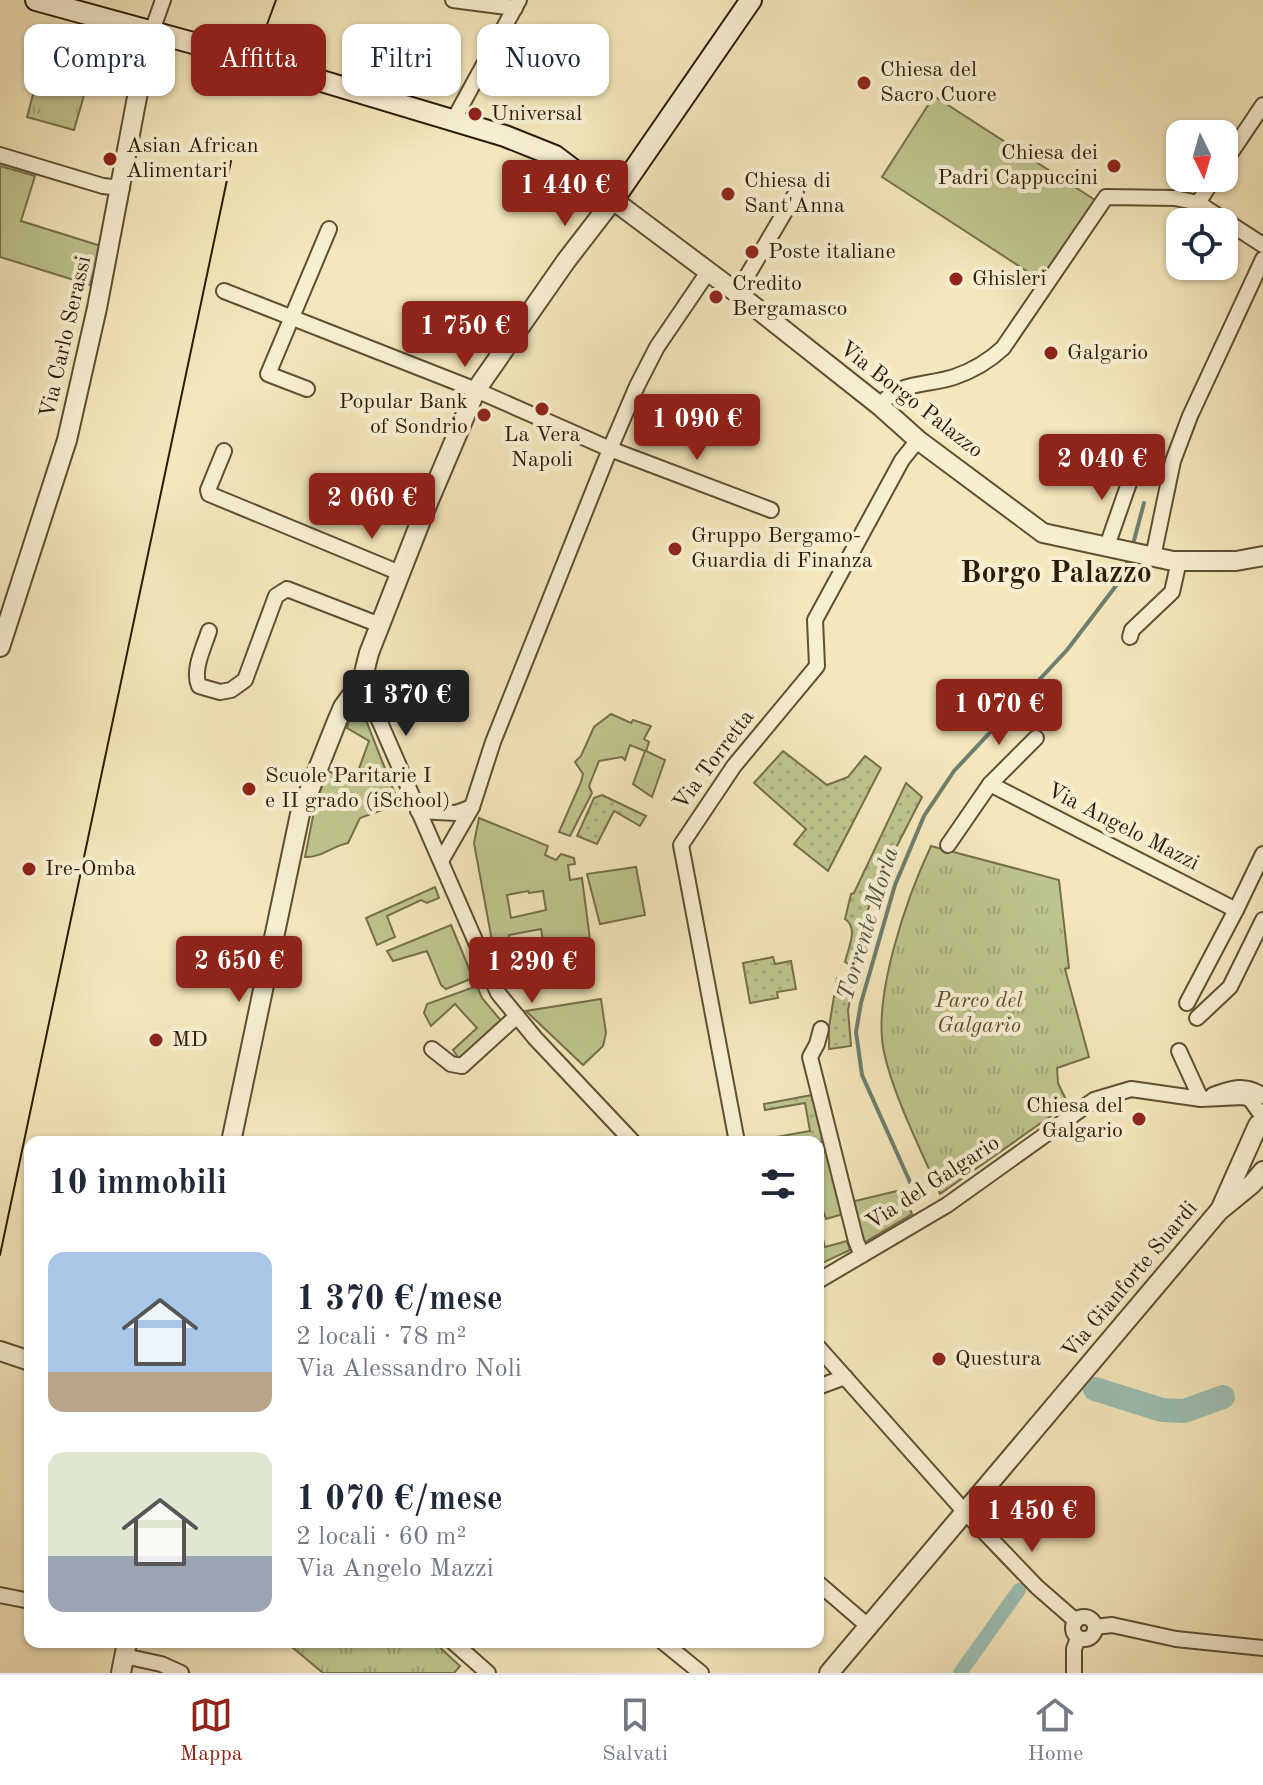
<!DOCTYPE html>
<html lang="it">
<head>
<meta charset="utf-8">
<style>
	:root { --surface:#fff; --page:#f2f2f3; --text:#1f2937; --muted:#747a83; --line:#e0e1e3; --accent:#8f2418 }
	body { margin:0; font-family:"Old Standard TT",serif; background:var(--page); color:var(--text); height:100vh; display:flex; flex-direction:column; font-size:30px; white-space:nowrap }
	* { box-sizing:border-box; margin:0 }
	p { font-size:26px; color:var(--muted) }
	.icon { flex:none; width:44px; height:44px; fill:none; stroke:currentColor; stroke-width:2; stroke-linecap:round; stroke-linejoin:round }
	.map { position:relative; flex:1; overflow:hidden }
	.panel { position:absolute; left:24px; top:1136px; width:800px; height:512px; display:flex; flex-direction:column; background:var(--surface); border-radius:16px; box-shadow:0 2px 6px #0004 }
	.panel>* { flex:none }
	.top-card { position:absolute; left:24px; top:24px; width:800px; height:72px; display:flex; gap:16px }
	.needle { width:52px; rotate:175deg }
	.fabs { position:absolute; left:1166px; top:120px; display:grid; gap:16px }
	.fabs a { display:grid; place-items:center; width:72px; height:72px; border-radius:16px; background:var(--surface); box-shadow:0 2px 6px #0004; font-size:40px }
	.price { position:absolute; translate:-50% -68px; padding:0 18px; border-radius:8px; background:var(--accent); color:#fff; font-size:26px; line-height:52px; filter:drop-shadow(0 2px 4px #0008) }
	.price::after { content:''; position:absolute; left:50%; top:48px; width:24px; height:18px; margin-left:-12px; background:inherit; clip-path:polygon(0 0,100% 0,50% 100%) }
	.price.on { background:#222; color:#fff }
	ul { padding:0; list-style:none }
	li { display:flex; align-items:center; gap:24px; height:200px; padding:0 24px }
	li span { display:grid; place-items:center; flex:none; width:224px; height:160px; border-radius:16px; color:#555 }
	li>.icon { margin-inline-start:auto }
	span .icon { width:96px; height:96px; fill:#fffc; stroke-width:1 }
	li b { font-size:34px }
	h2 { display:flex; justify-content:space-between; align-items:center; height:96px; padding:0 24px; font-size:34px }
	.chip { padding:0 28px; border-radius:16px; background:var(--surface); box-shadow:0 2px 6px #0004; font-size:28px; line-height:72px }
	.chip.on { background:var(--accent); color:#fff }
	.tabs { display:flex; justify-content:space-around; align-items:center; height:112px; border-top:2px solid var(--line); background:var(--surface); font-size:22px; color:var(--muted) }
	.tabs a { display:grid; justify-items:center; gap:4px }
	.tabs .on { color:var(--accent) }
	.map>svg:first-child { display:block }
	.grass { fill:url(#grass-dots); stroke:#75704a; stroke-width:2 }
	.park { fill:url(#park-tufts); stroke:#75704a; stroke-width:2 }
	.garden { fill:#bec58e; stroke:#75704a; stroke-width:2; fill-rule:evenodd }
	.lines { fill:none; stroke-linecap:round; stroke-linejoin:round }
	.stream { stroke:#6f7e6e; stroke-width:4 }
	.canal { stroke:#9cbfb3; stroke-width:14 }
	.river { stroke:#9cbfb3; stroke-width:24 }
	.minor-casing { stroke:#5e4f33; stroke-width:18 }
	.tertiary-casing { stroke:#5e4f33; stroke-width:22 }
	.secondary-casing { stroke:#2c1c06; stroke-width:24 }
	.minor { stroke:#f8efd3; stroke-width:14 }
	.tertiary { stroke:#f8efd3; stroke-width:18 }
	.secondary { stroke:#f8efd3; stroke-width:20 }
	.tram { stroke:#2c1c06; stroke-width:2 }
	.poi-dot { fill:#8f2418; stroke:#f8efd3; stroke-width:3 }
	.labels { text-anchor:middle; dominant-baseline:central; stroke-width:8; stroke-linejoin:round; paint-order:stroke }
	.poi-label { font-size:22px; fill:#2c1c06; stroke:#f8efd3; text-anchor:start }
	.street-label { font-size:22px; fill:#2c1c06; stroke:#f8efd3 }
	.park-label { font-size:22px; font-style:italic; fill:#584f2f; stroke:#f8efd3 }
	.water-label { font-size:24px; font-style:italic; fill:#535543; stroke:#f8efd3 }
	.district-label { font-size:30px; font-weight:bold; fill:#2c1c06; stroke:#f8efd3 }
</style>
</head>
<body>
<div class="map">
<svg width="1263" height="1673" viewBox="0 0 1263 1673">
	<defs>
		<pattern id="grass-dots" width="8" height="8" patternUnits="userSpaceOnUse" patternTransform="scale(2)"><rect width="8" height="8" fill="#bec58e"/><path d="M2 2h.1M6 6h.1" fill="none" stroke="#a3a979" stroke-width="1.8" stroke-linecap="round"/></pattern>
		<pattern id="park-tufts" width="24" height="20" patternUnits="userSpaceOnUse" patternTransform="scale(2)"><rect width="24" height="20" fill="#bec58e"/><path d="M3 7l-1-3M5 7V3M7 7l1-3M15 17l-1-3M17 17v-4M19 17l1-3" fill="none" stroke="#a3a979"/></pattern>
	</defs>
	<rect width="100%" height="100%" fill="#f4e7bb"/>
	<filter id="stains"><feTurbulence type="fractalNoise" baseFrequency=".0025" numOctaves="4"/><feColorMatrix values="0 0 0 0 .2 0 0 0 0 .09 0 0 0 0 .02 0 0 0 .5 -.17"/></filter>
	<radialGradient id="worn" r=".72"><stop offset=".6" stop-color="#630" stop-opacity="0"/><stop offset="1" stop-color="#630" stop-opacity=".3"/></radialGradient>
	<g class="grass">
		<polygon points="783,751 827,785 848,777 865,756 881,768 828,871 794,844 806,829 754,783"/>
		<path d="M906 783 922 797 879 881 867 912 848 1010 851 1046 829 1049V1027L837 978 846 979 849 964 845 962C848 948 859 928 845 919L851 894 854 893Z"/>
		<polygon points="602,795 646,816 640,826 614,811 597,844 577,836 594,798"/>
		<polygon points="773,957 775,964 791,961 796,989 777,992 778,998 750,1003 743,963"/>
		<polygon points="812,1095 823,1142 777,1142 776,1137 810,1131 805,1103 765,1110 764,1104"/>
	</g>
	<g class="park">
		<polygon points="39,72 87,85 74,130 27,117"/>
		<path d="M931 846 1059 880 1069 968 1065 969 1089 1057 1057 1068 1058 1083 1068 1104 940 1194C922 1152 893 1095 884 1052 872 997 907 897 931 846Z"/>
		<polygon points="286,1642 434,1642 460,1666 454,1673 323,1673"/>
	</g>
	<g class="garden">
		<polygon points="934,96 1095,200 1042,281 882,177"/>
		<polygon points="0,166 35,176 21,221 101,246 90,285 0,257"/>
		<path d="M353 710H362L399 804 360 818 348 843C332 846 321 858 305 857L316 801 328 771 344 778 348 770 357 774 369 741 347 728Z"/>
		<polygon points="611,714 631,723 633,720 651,726 644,739 649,742 646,751 665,760 652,797 633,784 645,751 630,745 625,760 622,757 599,761 589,786 592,793 570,836 559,832 581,782 583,774 575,762 581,756 594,727"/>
		<path d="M479 818 548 846 545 855 556 860 561 854 574 858 575 864 568 865 570 880 582 878 591 947 572 957 568 963 499 979 474 843ZM528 891 529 893 543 891 546 910 511 918 507 895ZM541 929 543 941 535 942 536 950 509 957 507 949 511 948 509 935Z"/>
		<polygon points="636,867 645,915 600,924 587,874"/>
		<polygon points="435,887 439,898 427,903 421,900 387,916 395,937 377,945 366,918"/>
		<polygon points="451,925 473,978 446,989 441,985 427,951 393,961 387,951"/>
		<polygon points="477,986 482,998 503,1023 460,1060 453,1050 477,1028 455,1004 431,1026 424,1013 427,1004"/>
		<polygon points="601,999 606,1033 603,1046 583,1065 526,1011"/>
		<polygon points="826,1152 843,1214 826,1219 824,1213 818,1214 818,1153"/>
		<polygon points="901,1190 912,1214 862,1244 851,1202"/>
		<polygon points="822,1235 825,1247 847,1241 850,1250 818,1265 818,1236"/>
	</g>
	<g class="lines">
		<g class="stream">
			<polyline points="1132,548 1144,503"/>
			<polyline points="910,1182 862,1075 856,1032 861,1003 895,885 924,816 954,771 1067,650 1122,578 1129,556"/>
		</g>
		<polyline class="canal" points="960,1673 1019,1590"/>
		<polyline class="river" points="1095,1389 1162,1410 1184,1411 1223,1397"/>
		<g class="minor-casing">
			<g id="minor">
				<polyline points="453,0 515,8"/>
				<polyline points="152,31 163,0"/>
				<polyline points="453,121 519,0"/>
				<polyline points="0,155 103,186 122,188"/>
				<polyline points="1224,163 1263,105"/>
				<polyline points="1198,203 1214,178"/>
				<polyline points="224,291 476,390 610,449 771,510"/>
				<polyline points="737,293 796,193"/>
				<polyline points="307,389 268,374 329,229"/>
				<path d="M880 406C897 381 927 386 954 377 972 371 989 361 1003 348L1106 197 1175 198 1198 203 1263 245"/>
				<polyline points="224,451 208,490 209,494 400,573"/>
				<polyline points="1107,546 1136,463 1129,453"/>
				<polyline points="1153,557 1173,461 1190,416 1263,259"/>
				<path d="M209 631C204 647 192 670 199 686L220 692 231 690 245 680 276 596 287 589 380 625"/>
				<polyline points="1130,637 1132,630 1172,592 1179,561"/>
				<polyline points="362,681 498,993 535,1038 633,1142"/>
				<polyline points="990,784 1236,910 1263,854"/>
				<polyline points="418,811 456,813 472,807"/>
				<polyline points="948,845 990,784 1036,738"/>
				<polyline points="441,861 472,807 493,742 610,449 637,386 657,347 708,272"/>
				<polyline points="1187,1003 1236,910"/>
				<polyline points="1197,1018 1230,987 1263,920"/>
				<polyline points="821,1029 817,1044 810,1057 856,1241 862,1255"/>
				<polyline points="432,1049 451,1064 462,1066 517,1016"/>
				<polyline points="1179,1051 1201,1099"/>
				<path d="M1213 1095C1231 1088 1246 1083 1263 1096"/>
				<polyline points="737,1142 681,845 734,766 817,666 815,620 902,460 918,440"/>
				<polyline points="818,1281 947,1205 1094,1100 1131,1089 1201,1099 1243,1097 1250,1099 1260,1113"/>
				<polyline points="818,1347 965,1512 1037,1587 1076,1621"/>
				<polyline points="818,1387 845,1377"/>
				<polyline points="818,1583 868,1626"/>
				<polyline points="0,1595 30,1601"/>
				<circle cx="1084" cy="1628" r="11"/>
				<polyline points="1095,1627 1112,1625 1176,1639 1263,1648"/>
				<polyline points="453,1642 488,1673"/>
				<polyline points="663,1642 701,1673"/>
				<polyline points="124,1656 161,1664 181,1673"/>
				<polyline points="1074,1673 1074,1649 1078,1638"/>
			</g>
		</g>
		<g class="tertiary-casing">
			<g id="tertiary">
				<polyline points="0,647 67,440 97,308 138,92 152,31"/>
				<polyline points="231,1142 300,814 337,721 343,707 362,681 369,653 425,510 476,390 566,261 613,200 737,293 880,406 918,440 1043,533 1173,561 1236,561 1263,556"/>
				<polyline points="1221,1208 1258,1125"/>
				<polyline points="0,1351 30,1361"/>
				<polyline points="121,1673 127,1642"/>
				<polyline points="829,1673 1219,1211 1252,1184 1263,1171"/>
			</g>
		</g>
		<g class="secondary-casing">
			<polyline id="secondary" points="36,0 215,49 505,136 555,156 613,200 751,0"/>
		</g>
		<use href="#minor" class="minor"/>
		<use href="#tertiary" class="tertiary"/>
		<use href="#secondary" class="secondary"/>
		<g class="tram">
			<polyline points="262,38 276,0"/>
			<polyline points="0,1255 231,161"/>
		</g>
	</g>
	<g class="poi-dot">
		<circle cx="864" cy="83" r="8"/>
		<circle cx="475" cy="114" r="8"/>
		<circle cx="110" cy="159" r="8"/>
		<circle cx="1114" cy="166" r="8"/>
		<circle cx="728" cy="194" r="8"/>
		<circle cx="752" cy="252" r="8"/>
		<circle cx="956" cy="279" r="8"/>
		<circle cx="716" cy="297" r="8"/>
		<circle cx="1051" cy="353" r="8"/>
		<circle cx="542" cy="409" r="8"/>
		<circle cx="484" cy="415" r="8"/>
		<circle cx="675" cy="549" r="8"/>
		<circle cx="249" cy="789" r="8"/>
		<circle cx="29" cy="869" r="8"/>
		<circle cx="156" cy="1040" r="8"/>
		<circle cx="1139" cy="1119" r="8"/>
		<circle cx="939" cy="1359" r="8"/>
	</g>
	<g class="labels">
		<g class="poi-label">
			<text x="880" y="70">Chiesa del<tspan x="880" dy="25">Sacro Cuore</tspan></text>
			<text x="491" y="114">Universal</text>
			<text x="126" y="146">Asian African<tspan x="126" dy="25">Alimentari</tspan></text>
			<text x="1098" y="153" text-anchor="end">Chiesa dei<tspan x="1098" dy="25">Padri Cappuccini</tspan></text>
			<text x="744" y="181">Chiesa di<tspan x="744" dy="25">Sant'Anna</tspan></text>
			<text x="768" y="252">Poste italiane</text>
			<text x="972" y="279">Ghisleri</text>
			<text x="732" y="284">Credito<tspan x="732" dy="25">Bergamasco</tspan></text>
			<text x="1067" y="353">Galgario</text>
			<text x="468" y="402" text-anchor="end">Popular Bank<tspan x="468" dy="25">of Sondrio</tspan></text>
			<text x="542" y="435" text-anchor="middle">La Vera<tspan x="542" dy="25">Napoli</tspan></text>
			<text x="691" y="536">Gruppo Bergamo-<tspan x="691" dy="25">Guardia di Finanza</tspan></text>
			<text x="265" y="776">Scuole Paritarie I<tspan x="265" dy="25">e II grado (iSchool)</tspan></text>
			<text x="45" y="869">Ire-Omba</text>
			<text x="172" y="1040">MD</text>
			<text x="1123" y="1106" text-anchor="end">Chiesa del<tspan x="1123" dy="25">Galgario</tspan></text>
			<text x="955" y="1359">Questura</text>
		</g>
		<g class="street-label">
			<text transform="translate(66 337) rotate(-77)">Via Carlo Serassi</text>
			<text transform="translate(911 400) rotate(38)">Via Borgo Palazzo</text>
			<text transform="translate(714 760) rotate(-53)">Via Torretta</text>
			<text transform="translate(1123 827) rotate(27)">Via Angelo Mazzi</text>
			<text transform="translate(933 1183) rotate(-33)">Via del Galgario</text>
			<text transform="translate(1130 1280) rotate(-50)">Via Gianforte Suardi</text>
		</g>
		<g class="park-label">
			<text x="979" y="1001">Parco del<tspan x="979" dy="25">Galgario</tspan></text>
		</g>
		<g class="water-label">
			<text transform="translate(869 924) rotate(-73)">Torrente Morla</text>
		</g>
		<g class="district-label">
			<text x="1056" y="574">Borgo Palazzo</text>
		</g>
	</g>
	<rect width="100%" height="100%" filter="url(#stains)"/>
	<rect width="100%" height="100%" fill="url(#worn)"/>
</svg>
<div class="fabs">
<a><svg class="needle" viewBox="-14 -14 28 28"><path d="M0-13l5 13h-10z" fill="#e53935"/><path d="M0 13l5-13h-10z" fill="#747a83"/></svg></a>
<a><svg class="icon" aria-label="locate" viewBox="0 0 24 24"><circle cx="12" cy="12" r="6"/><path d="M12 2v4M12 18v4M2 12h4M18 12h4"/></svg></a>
</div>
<b class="price" style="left:565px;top:228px">1 440 €</b>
<b class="price" style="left:465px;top:369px">1 750 €</b>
<b class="price" style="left:697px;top:462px">1 090 €</b>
<b class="price" style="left:1102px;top:502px">2 040 €</b>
<b class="price" style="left:372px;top:541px">2 060 €</b>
<b class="price on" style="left:406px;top:738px">1 370 €</b>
<b class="price" style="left:999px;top:747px">1 070 €</b>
<b class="price" style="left:239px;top:1004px">2 650 €</b>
<b class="price" style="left:532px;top:1005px">1 290 €</b>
<b class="price" style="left:1032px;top:1554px">1 450 €</b>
<div class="top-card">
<a class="chip">Compra</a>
<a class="chip on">Affitta</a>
<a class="chip">Filtri</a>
<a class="chip">Nuovo</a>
</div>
<section class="panel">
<h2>10 immobili<svg class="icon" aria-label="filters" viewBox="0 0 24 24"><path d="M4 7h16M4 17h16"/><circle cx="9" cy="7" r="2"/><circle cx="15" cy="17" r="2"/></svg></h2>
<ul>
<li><span style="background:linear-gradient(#a9c7e8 75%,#b9a48a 0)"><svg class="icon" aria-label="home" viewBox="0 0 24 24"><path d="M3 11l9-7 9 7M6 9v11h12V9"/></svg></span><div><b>1 370 €/mese</b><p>2 locali · 78 m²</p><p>Via Alessandro Noli</p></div></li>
<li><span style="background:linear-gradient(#dfe7d0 65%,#9aa5b1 0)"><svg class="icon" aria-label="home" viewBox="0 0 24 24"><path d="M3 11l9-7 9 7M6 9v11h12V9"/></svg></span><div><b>1 070 €/mese</b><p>2 locali · 60 m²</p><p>Via Angelo Mazzi</p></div></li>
</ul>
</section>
</div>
<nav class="tabs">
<a class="on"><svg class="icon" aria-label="map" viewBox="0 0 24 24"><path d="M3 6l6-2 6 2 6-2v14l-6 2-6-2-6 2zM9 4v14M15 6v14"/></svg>Mappa</a>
<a><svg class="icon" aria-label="saved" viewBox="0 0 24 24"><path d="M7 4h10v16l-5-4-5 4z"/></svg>Salvati</a>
<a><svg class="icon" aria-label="home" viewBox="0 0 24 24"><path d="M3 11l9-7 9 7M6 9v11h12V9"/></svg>Home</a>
</nav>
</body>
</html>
